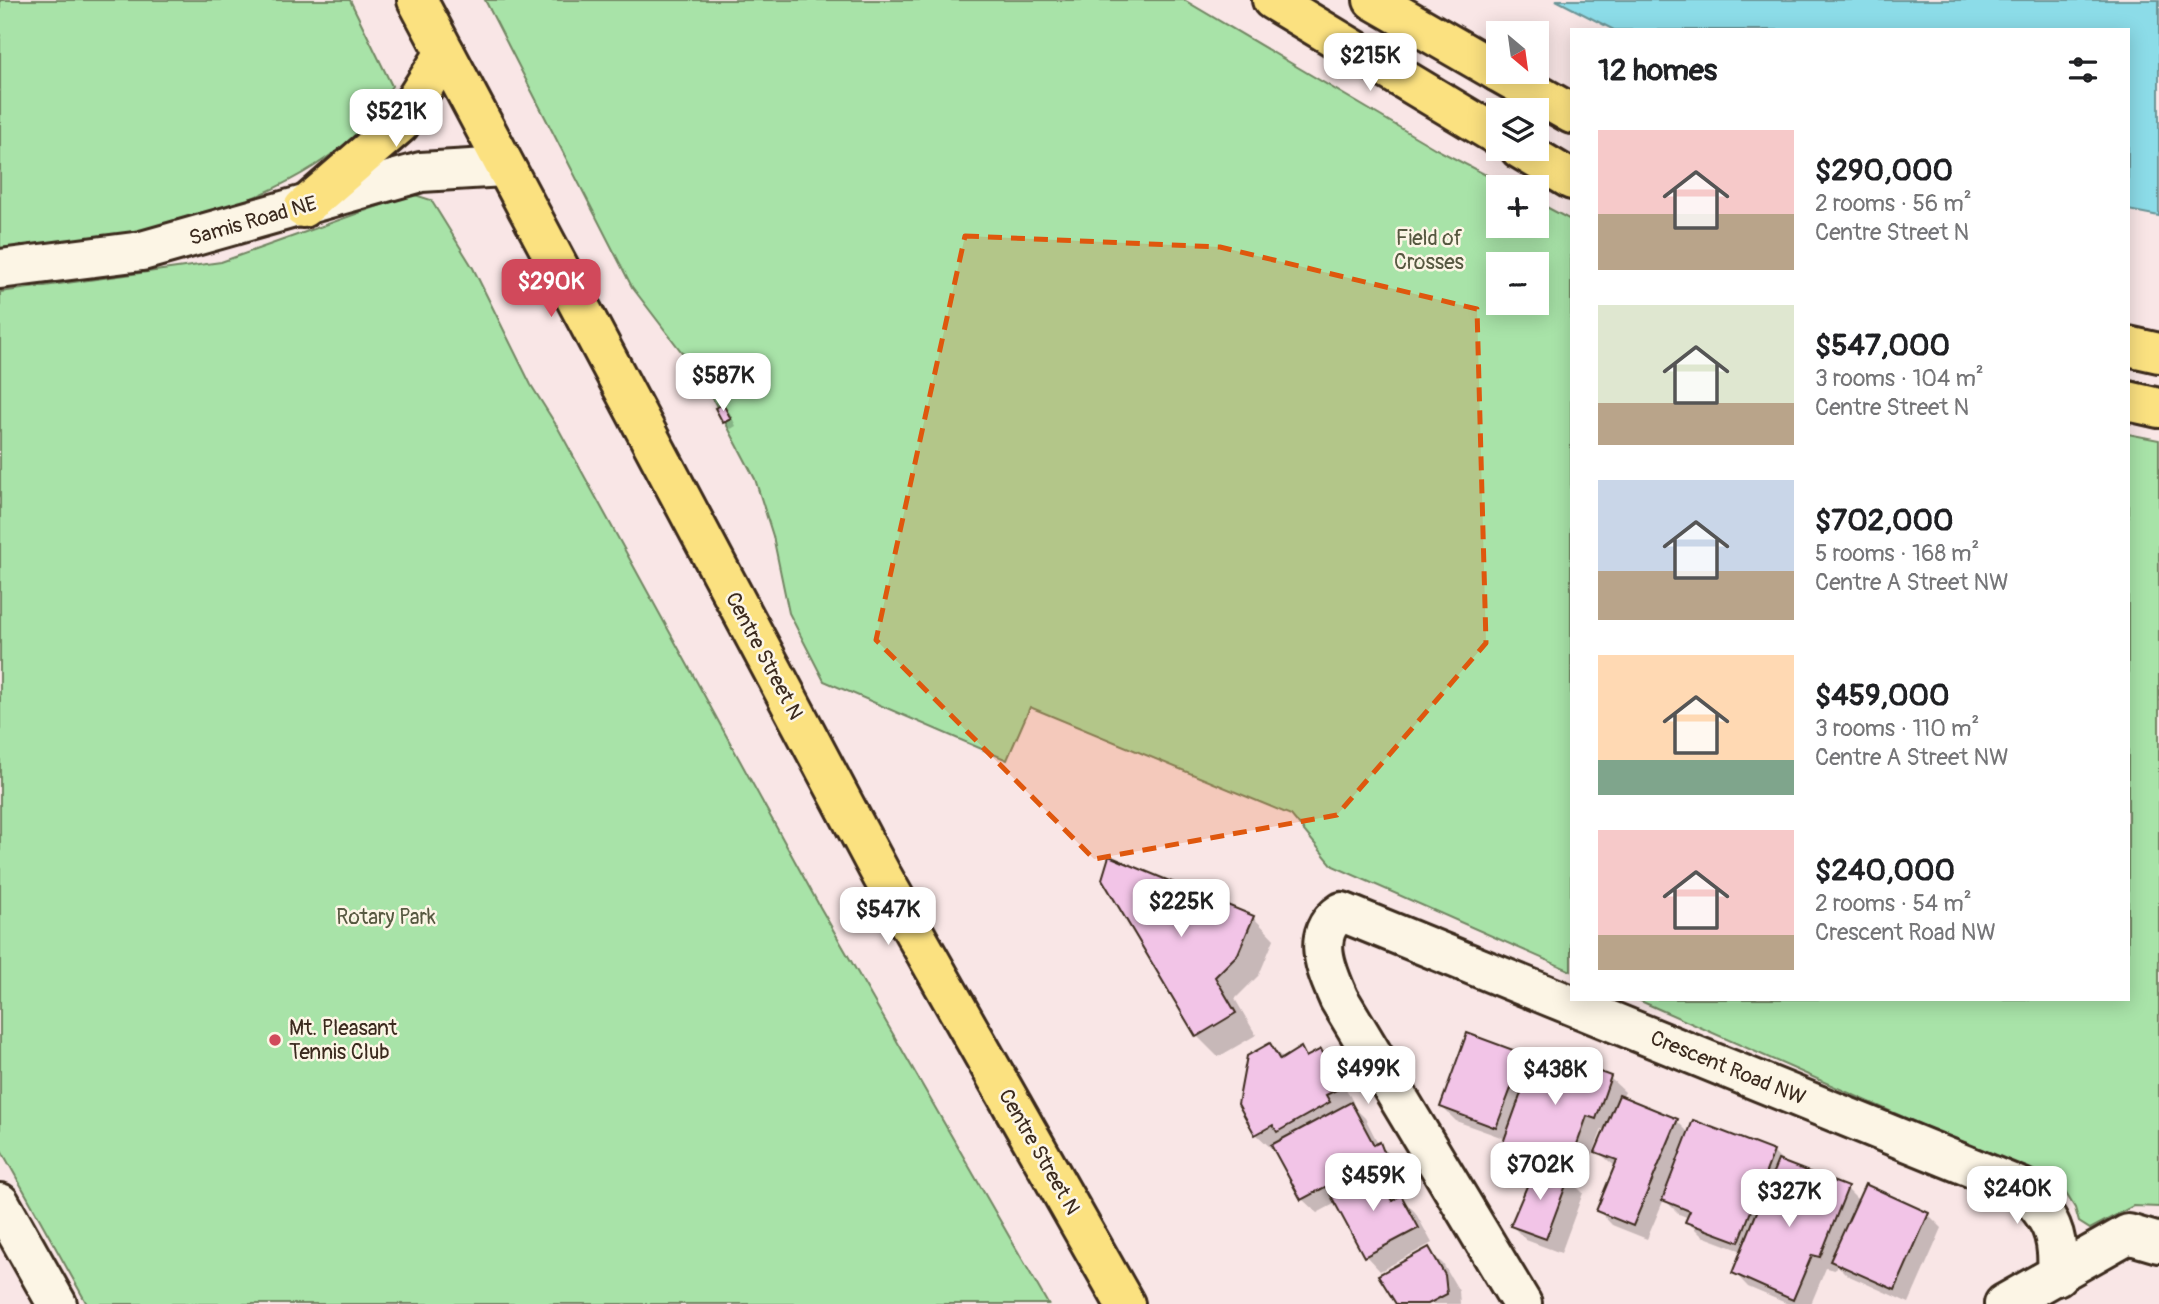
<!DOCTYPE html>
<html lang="en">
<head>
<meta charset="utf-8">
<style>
	:root { --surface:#fff; --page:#f2f2f2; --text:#202124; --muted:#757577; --accent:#d1495b }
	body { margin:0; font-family:Pangolin,sans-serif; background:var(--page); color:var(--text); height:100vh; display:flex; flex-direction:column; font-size:26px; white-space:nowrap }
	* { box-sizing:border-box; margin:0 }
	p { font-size:23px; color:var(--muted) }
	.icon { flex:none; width:38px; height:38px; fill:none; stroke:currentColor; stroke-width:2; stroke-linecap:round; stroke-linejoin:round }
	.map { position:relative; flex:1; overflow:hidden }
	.drawer { position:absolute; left:1570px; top:28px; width:560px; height:973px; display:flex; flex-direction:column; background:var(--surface); border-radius:0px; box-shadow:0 4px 18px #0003 }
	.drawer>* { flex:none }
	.needle { width:46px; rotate:151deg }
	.controls { position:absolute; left:1486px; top:21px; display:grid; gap:14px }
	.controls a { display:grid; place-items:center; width:63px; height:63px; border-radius:0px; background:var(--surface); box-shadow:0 4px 18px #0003; font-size:35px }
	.price { position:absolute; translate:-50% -60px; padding:0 16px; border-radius:14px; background:#fff; color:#222; font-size:23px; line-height:46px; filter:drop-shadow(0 2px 4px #0008) }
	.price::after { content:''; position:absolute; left:50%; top:42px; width:21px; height:16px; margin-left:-10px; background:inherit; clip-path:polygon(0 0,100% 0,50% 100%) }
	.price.current { background:var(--accent); color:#fff }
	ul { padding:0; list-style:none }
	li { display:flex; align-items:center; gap:21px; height:175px; padding:0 28px }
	li span { display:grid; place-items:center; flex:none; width:196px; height:140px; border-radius:0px; color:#555 }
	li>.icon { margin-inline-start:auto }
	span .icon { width:84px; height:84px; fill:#fffc; stroke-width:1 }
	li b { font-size:30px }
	h2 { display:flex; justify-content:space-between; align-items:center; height:84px; padding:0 28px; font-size:30px }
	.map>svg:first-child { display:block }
	.green { fill:#a8e3a8; stroke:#728663; stroke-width:2; fill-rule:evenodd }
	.water { fill:#8cdce8; stroke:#6c9597; stroke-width:2 }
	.shadow { fill:#0003 }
	.building { fill:#f2c4e7; stroke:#3b2a1e; stroke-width:2 }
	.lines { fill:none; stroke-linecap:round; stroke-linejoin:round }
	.minor-casing { stroke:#3b2a1e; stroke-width:44 }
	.major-casing { stroke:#3b2a1e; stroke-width:44 }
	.minor { stroke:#fcf5e5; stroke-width:38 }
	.major { stroke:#fbe180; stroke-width:38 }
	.marked { fill:#df570d; fill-opacity:0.2; stroke:#df570d; stroke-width:5; stroke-dasharray:14 9; stroke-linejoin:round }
	.poi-dot { fill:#d1495b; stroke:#fcf5e5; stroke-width:2.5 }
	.labels { text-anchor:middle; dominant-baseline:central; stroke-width:5; stroke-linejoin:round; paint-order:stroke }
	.street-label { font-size:21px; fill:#3b2a1e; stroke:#fcf5e5 }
	.park-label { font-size:21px; fill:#565840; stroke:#fcf5e5 }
	.poi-label { font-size:21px; fill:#3b2a1e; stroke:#fcf5e5; text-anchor:start }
</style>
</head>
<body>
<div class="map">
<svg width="2159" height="1304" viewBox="0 0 2159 1304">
	<rect width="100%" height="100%" fill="#f9e6e6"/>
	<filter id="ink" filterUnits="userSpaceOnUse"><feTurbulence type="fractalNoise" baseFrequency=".0143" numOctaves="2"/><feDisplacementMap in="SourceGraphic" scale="14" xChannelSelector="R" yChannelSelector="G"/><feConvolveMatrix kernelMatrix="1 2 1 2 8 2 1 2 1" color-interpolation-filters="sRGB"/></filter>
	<g filter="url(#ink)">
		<g class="green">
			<path d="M0 0H350L392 86 370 115 374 131 355 146 348 142C250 221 121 239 0 248Z"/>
			<path d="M485 0H1184L1436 149 1509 187H1498V226H1536L1537 202 1571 220V971L1333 866 1291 815 1030 707 1007 760 824 681 789 613 773 536 755 479 703 380 632 287ZM1498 264H1536V303H1498Z"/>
			<polygon points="412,194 431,200 473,268 531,385 558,428 820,907 1048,1304 87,1304 0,1148 0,292 221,262"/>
			<polygon points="2128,434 2159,440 2159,1207 2133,1206 2090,1229 2079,1222 2075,1208 2062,1187 1636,999 2128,999"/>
		</g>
		<polygon class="water" points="1556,0 2159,0 2159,216 2128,210 2128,30 1614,30"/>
		<g class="shadow">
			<polygon points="723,406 730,413 736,426 731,429 724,422"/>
			<polygon points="1104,879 1253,917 1274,939 1259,975 1235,999 1256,1035 1218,1057 1197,1036"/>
			<polygon points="1270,1046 1284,1059 1300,1050 1308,1057 1320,1051 1334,1066 1353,1102 1351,1104 1365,1118 1379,1145 1394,1158 1399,1169 1382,1179 1397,1200 1401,1198 1415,1212 1432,1243 1380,1271 1366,1256 1336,1203 1317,1213 1302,1199 1274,1146 1271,1148 1256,1134"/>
			<polygon points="1523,1055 1533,1066 1610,1078 1625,1092 1622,1098 1677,1121 1690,1134 1773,1152 1785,1164 1847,1189 1859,1201 1928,1214 1942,1228 1909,1303 1847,1275 1837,1265 1835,1270 1826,1268 1811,1304 1788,1304 1748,1287 1734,1272 1742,1251 1702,1236 1687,1221 1689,1218 1679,1214 1664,1199 1647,1239 1612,1225 1598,1210 1616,1167 1597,1151 1606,1131 1602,1129 1583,1180 1519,1156 1505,1142 1506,1139 1456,1121 1442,1107"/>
			<polygon points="1568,1178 1583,1193 1561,1253 1526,1240 1512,1226"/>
			<polygon points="1428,1250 1443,1264 1459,1291 1460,1304 1398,1304"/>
		</g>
		<g class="building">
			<polygon points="723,404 731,419 723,423 715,408"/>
			<polygon points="1109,856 1254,916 1238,954 1215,977 1236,1013 1196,1037 1102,879"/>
			<polygon points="1467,1033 1524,1054 1496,1128 1440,1107"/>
			<polygon points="1270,1043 1280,1060 1301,1047 1306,1057 1321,1049 1340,1088 1326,1095 1330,1102 1277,1132 1273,1125 1255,1135 1238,1104 1247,1056"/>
			<polygon points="1537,1049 1611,1076 1596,1119 1587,1116 1569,1167 1503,1143"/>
			<polygon points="1619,1095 1678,1119 1633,1226 1596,1211 1617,1160 1595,1152"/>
			<polygon points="1351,1102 1374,1145 1380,1142 1385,1155 1301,1200 1271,1145"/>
			<polygon points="1693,1120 1774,1151 1739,1242 1685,1222 1690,1211 1662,1200"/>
			<polygon points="1778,1160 1848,1187 1820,1257 1812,1255 1793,1300 1732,1273"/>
			<polygon points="1536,1165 1569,1177 1546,1239 1510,1226"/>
			<polygon points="1375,1169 1392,1201 1401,1195 1419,1228 1364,1257 1330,1194"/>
			<polygon points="1865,1184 1929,1213 1895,1290 1830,1261"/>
			<polygon points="1429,1247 1445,1275 1447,1294 1428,1304 1396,1304 1378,1275"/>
		</g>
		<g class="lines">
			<g class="minor-casing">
				<g id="minor">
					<polyline points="0,269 142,251 421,172 504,167"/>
					<polyline points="0,1203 57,1304"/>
					<path d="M1522 1304 1339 999C1327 972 1309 933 1342 912L2022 1188C2050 1217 2060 1233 2057 1276"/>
					<polyline points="2004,1304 2128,1234 2159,1243"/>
				</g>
			</g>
			<g class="major-casing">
				<g id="major">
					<polyline points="417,0 882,876 1125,1304"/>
					<polyline points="1272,0 1498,136"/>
					<polyline points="1373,0 1498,72"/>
					<polyline points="1498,72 1572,114"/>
					<polyline points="1520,149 1572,180"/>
					<polyline points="303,208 400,124 445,53"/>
					<polyline points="2128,346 2159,353"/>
					<polyline points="2128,401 2159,408"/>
				</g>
			</g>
			<use href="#minor" class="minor"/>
			<use href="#major" class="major"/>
		</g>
	</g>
	<path class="marked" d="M965 236 1220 247 1477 309 1486 643 1337 815 1094 859 876 640Z"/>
	<circle class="poi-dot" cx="275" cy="1040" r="7"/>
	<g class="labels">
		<g class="street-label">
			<text transform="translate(253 221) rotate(-16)">Samis Road NE</text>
			<text transform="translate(764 656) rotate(62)">Centre Street N</text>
			<text transform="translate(1728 1068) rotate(22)">Crescent Road NW</text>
			<text transform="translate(1039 1152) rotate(60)">Centre Street N</text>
		</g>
		<g class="park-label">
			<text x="1429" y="238">Field of<tspan x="1429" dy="24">Crosses</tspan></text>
			<text x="386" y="917">Rotary Park</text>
		</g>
		<g class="poi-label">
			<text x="289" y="1028">Mt. Pleasant<tspan x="289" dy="24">Tennis Club</tspan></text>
		</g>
	</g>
</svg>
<div class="controls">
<a><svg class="needle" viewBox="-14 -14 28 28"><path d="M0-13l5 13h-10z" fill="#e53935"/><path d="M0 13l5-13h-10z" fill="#757577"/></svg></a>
<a><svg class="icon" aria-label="layers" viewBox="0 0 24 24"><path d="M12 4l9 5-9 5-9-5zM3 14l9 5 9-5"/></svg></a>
<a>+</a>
<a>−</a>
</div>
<b class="price" style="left:1370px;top:93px">$215K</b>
<b class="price" style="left:396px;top:149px">$521K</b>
<b class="price current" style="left:551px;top:319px">$290K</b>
<b class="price" style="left:723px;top:413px">$587K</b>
<b class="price" style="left:1181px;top:939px">$225K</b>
<b class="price" style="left:888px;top:947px">$547K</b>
<b class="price" style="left:1368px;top:1106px">$499K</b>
<b class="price" style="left:1555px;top:1107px">$438K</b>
<b class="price" style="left:1540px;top:1202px">$702K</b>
<b class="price" style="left:1373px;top:1213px">$459K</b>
<b class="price" style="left:2017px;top:1226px">$240K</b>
<b class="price" style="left:1789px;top:1229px">$327K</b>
<section class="drawer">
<h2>12 homes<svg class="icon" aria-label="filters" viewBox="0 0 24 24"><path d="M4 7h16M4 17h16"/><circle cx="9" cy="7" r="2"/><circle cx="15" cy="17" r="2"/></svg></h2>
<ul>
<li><span style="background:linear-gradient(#f6c9c9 60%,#b9a48a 0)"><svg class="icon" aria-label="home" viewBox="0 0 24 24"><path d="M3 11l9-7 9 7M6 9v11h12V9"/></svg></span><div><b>$290,000</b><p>2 rooms · 56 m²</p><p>Centre Street N</p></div></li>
<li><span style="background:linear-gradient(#dfe7d0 70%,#b9a48a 0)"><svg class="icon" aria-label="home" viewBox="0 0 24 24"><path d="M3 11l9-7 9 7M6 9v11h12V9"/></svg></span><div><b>$547,000</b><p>3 rooms · 104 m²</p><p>Centre Street N</p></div></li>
<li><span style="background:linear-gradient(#c9d6e8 65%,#b9a48a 0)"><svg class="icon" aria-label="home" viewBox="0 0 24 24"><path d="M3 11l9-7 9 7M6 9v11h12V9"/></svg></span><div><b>$702,000</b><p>5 rooms · 168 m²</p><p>Centre A Street NW</p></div></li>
<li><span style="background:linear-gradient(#ffd9b3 75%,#7fa58c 0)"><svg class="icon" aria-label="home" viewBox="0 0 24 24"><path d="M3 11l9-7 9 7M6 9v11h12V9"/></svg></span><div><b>$459,000</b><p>3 rooms · 110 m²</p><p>Centre A Street NW</p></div></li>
<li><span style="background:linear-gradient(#f6c9c9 75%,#b9a48a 0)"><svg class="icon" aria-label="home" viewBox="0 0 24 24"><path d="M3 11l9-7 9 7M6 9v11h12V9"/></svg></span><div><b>$240,000</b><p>2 rooms · 54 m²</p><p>Crescent Road NW</p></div></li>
</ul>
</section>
</div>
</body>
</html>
